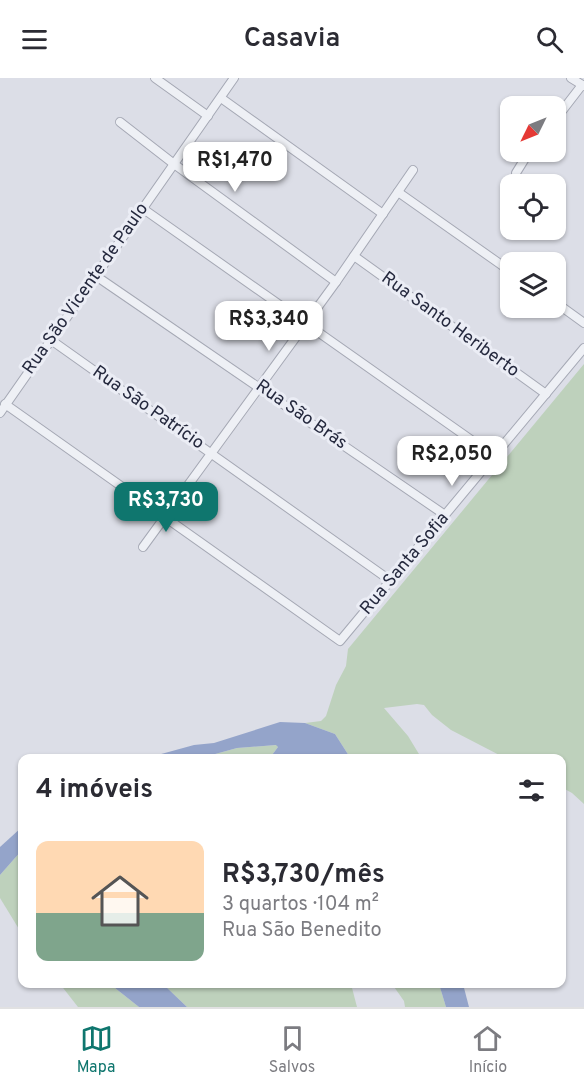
<!DOCTYPE html>
<html lang="pt">
<head>
<meta charset="utf-8">
<style>
	:root { --surface:#fff; --page:#f7f7f7; --text:#2b2b33; --muted:#7c7c81; --line:#e1e1e2; --accent:#0f766e }
	body { margin:0; font-family:Overpass,sans-serif; background:var(--page); color:var(--text); height:100vh; display:flex; flex-direction:column; font-size:22px; white-space:nowrap }
	* { box-sizing:border-box; margin:0 }
	p { font-size:20px; color:var(--muted) }
	.icon { flex:none; width:33px; height:33px; fill:none; stroke:currentColor; stroke-width:2; stroke-linecap:round; stroke-linejoin:round }
	.map { position:relative; flex:1; overflow:hidden }
	.panel { position:absolute; left:18px; top:676px; width:548px; height:234px; display:flex; flex-direction:column; background:var(--surface); border-radius:12px; box-shadow:0 2px 4px #0004 }
	.panel>* { flex:none }
	.needle { width:39px; rotate:227deg }
	.controls { position:absolute; left:500px; top:18px; display:grid; gap:12px }
	.controls a { display:grid; place-items:center; width:66px; height:66px; border-radius:12px; background:var(--surface); box-shadow:0 2px 4px #0004; font-size:30px }
	.price { position:absolute; translate:-50% -51px; padding:0 14px; border-radius:12px; background:#fff; color:#222; font-size:20px; line-height:39px; filter:drop-shadow(0 2px 3px #0008) }
	.price::after { content:''; position:absolute; left:50%; top:36px; width:18px; height:14px; margin-left:-9px; background:inherit; clip-path:polygon(0 0,100% 0,50% 100%) }
	.price.on { background:var(--accent); color:#fff }
	ul { padding:0; list-style:none }
	li { display:flex; align-items:center; gap:18px; height:150px; padding:0 18px }
	li+li { border-top:2px solid var(--line) }
	li span { display:grid; place-items:center; flex:none; width:168px; height:120px; border-radius:12px; color:#555 }
	li>.icon { margin-inline-start:auto }
	span .icon { width:72px; height:72px; fill:#fffc; stroke-width:1 }
	li b { font-size:26px }
	h2 { display:flex; justify-content:space-between; align-items:center; height:72px; padding:0 18px; font-size:26px }
	header { display:flex; justify-content:space-between; align-items:center; height:78px; padding:0 18px; background:var(--surface); font-size:27px; font-weight:600 }
	.tabs { display:flex; justify-content:space-around; align-items:center; height:84px; border-top:2px solid var(--line); background:var(--surface); font-size:16px; color:var(--muted) }
	.tabs a { display:grid; justify-items:center; gap:3px }
	.tabs .on { color:var(--accent) }
	.map>svg:first-child { display:block }
	.green { fill:#bed1bc }
	.water { fill:#94a4ca }
	.lines { fill:none; stroke-linecap:round; stroke-linejoin:round }
	.street-casing { stroke:#a5a8b4; stroke-width:10 }
	.street { stroke:#eef0f5; stroke-width:8 }
	.labels { text-anchor:middle; dominant-baseline:central; stroke-width:6; stroke-linejoin:round; paint-order:stroke }
	.street-label { font-size:18px; fill:#25293e; stroke:#ebedf5 }
</style>
</head>
<body>
<header><svg class="icon" aria-label="menu" viewBox="0 0 24 24"><path d="M4 6h16M4 12h16M4 18h16"/></svg>Casavia<svg class="icon" aria-label="search" viewBox="0 0 24 24"><circle cx="10" cy="10" r="6"/><path d="M15 15l6 6"/></svg></header>
<div class="map">
<svg width="584" height="929" viewBox="0 0 584 929">
	<rect width="100%" height="100%" fill="#dcdee7"/>
	<g class="green">
		<polygon points="584,286 584,726 572,715 561,709 561,681 507,681 451,652 432,637 424,627 417,626 384,630 408,658 422,681 351,681 335,656 305,645 321,643 326,638 336,607 346,588 348,571"/>
		<polygon points="277,667 278,669 269,681 197,681 237,670"/>
		<polygon points="22,772 22,856 0,820 0,797"/>
		<polygon points="60,906 110,906 139,929 78,929"/>
		<polygon points="163,906 351,906 357,929 187,929"/>
		<polygon points="392,906 439,906 446,929 405,929 404,923"/>
	</g>
	<g class="water">
		<polygon points="280,644 305,645 335,656 351,681 269,681 278,669 276,667 237,670 197,681 143,681 194,667 214,665"/>
		<polygon points="22,749 22,772 0,797 0,769"/>
		<polygon points="110,906 163,906 187,929 139,929"/>
		<polygon points="439,906 463,906 469,929 446,929"/>
	</g>
	<g class="lines">
		<g class="street-casing">
			<g id="street">
				<polyline points="155,0 208,38"/>
				<polyline points="571,0 584,8"/>
				<polyline points="221,20 383,136"/>
				<polyline points="555,42 582,7"/>
				<polyline points="120,44 174,86 336,204"/>
				<polyline points="519,106 517,105 516,95 529,74"/>
				<polyline points="398,114 510,193"/>
				<polyline points="142,130 494,378"/>
				<polyline points="354,178 546,316"/>
				<polyline points="96,198 445,437"/>
				<polyline points="555,224 584,245"/>
				<polyline points="51,262 391,503"/>
				<polyline points="5,326 340,563 584,270"/>
				<polyline points="0,335 234,0"/>
				<polyline points="143,469 336,204 413,92"/>
			</g>
		</g>
		<use href="#street" class="street"/>
	</g>
	<g class="labels">
		<g class="street-label">
			<text transform="translate(86 211) rotate(-55)">Rua São Vicente de Paulo</text>
			<text transform="translate(450 247) rotate(36)">Rua Santo Heriberto</text>
			<text transform="translate(148 330) rotate(35)">Rua São Patrício</text>
			<text transform="translate(301 337) rotate(35)">Rua São Brás</text>
			<text transform="translate(405 486) rotate(-50)">Rua Santa Sofia</text>
		</g>
	</g>
</svg>
<div class="controls">
<a><svg class="needle" viewBox="-14 -14 28 28"><path d="M0-13l5 13h-10z" fill="#e53935"/><path d="M0 13l5-13h-10z" fill="#7c7c81"/></svg></a>
<a><svg class="icon" aria-label="locate" viewBox="0 0 24 24"><circle cx="12" cy="12" r="6"/><path d="M12 2v4M12 18v4M2 12h4M18 12h4"/></svg></a>
<a><svg class="icon" aria-label="layers" viewBox="0 0 24 24"><path d="M12 4l9 5-9 5-9-5zM3 14l9 5 9-5"/></svg></a>
</div>
<b class="price" style="left:235px;top:115px">R$1,470</b>
<b class="price" style="left:269px;top:274px">R$3,340</b>
<b class="price" style="left:452px;top:409px">R$2,050</b>
<b class="price on" style="left:166px;top:455px">R$3,730</b>
<section class="panel">
<h2>4 imóveis<svg class="icon" aria-label="filters" viewBox="0 0 24 24"><path d="M4 7h16M4 17h16"/><circle cx="9" cy="7" r="2"/><circle cx="15" cy="17" r="2"/></svg></h2>
<ul>
<li><span style="background:linear-gradient(#ffd9b3 60%,#7fa58c 0)"><svg class="icon" aria-label="home" viewBox="0 0 24 24"><path d="M3 11l9-7 9 7M6 9v11h12V9"/></svg></span><div><b>R$3,730/mês</b><p>3 quartos · 104 m²</p><p>Rua São Benedito</p></div></li>
</ul>
</section>
</div>
<nav class="tabs">
<a class="on"><svg class="icon" aria-label="map" viewBox="0 0 24 24"><path d="M3 6l6-2 6 2 6-2v14l-6 2-6-2-6 2zM9 4v14M15 6v14"/></svg>Mapa</a>
<a><svg class="icon" aria-label="saved" viewBox="0 0 24 24"><path d="M7 4h10v16l-5-4-5 4z"/></svg>Salvos</a>
<a><svg class="icon" aria-label="home" viewBox="0 0 24 24"><path d="M3 11l9-7 9 7M6 9v11h12V9"/></svg>Início</a>
</nav>
</body>
</html>
